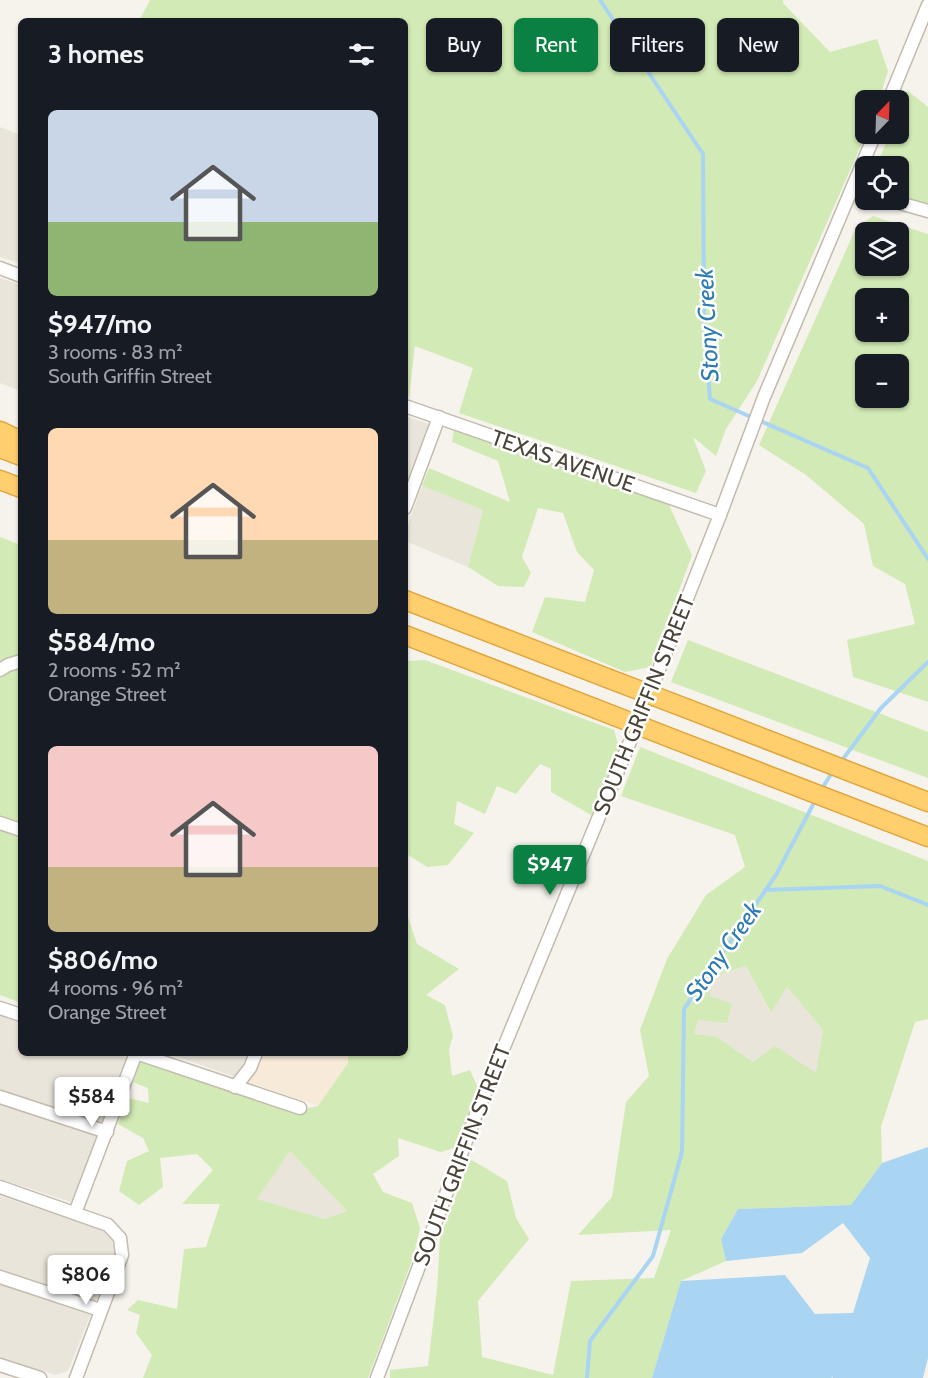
<!DOCTYPE html>
<html lang="en">
<head>
<meta charset="utf-8">
<style>
	:root { --surface:#171b24; --page:#242831; --text:#f1f3f6; --muted:#9ea1a6; --accent:#0b8043 }
	body { margin:0; font-family:Cabin,sans-serif; background:var(--page); color:var(--text); height:100vh; display:flex; flex-direction:column; font-size:22px; white-space:nowrap }
	* { box-sizing:border-box; margin:0 }
	p { font-size:20px; color:var(--muted) }
	.icon { flex:none; width:33px; height:33px; fill:none; stroke:currentColor; stroke-width:2; stroke-linecap:round; stroke-linejoin:round }
	.map { position:relative; flex:1; overflow:hidden }
	.drawer { position:absolute; left:18px; top:18px; width:390px; height:1038px; display:flex; flex-direction:column; background:var(--surface); border-radius:9px; box-shadow:0 2px 4px #0004 }
	.drawer>* { flex:none }
	.banner { position:absolute; left:426px; top:18px; width:411px; height:54px; display:flex; gap:12px }
	.needle { width:39px; rotate:23deg }
	.fabs { position:absolute; left:855px; top:90px; display:grid; gap:12px }
	.fabs a { display:grid; place-items:center; width:54px; height:54px; border-radius:9px; background:var(--surface); box-shadow:0 2px 4px #0004; font-size:30px }
	.price { position:absolute; translate:-50% -51px; padding:0 14px; border-radius:6px; background:#fff; color:#222; font-size:20px; line-height:39px; filter:drop-shadow(0 2px 3px #0008) }
	.price::after { content:''; position:absolute; left:50%; top:36px; width:18px; height:14px; margin-left:-9px; background:inherit; clip-path:polygon(0 0,100% 0,50% 100%) }
	.price.on { background:var(--accent); color:#fff }
	ul { padding:0; list-style:none }
	li { display:grid; align-content:center; gap:12px; height:318px; padding:0 30px }
	li span { display:grid; place-items:center; height:186px; border-radius:9px; color:#555 }
	li>.icon { margin-inline-start:auto }
	span .icon { width:108px; height:108px; fill:#fffc; stroke-width:1 }
	li b { font-size:26px }
	h2 { display:flex; justify-content:space-between; align-items:center; height:72px; padding:0 30px; font-size:26px }
	.pill { padding:0 21px; border-radius:9px; background:var(--surface); box-shadow:0 2px 4px #0004; font-size:21px; line-height:54px }
	.pill.on { background:var(--accent); color:#fff }
	.map>svg:first-child { display:block }
	.residential { fill:#eae5da }
	.commercial { fill:#f7ead8 }
	.green { fill:#d2eab5; fill-rule:evenodd }
	.water { fill:#a9d4f2 }
	.lines { fill:none; stroke-linecap:round; stroke-linejoin:round }
	.stream { stroke:#a9d4f2; stroke-width:4 }
	.minor-casing { stroke:#c2bbae; stroke-width:15 }
	.highway-casing { stroke:#e0a43c; stroke-width:21 }
	.minor { stroke:#fff; stroke-width:12 }
	.highway { stroke:#ffcf6e; stroke-width:18 }
	.highway-bridge-casing { stroke:#e0a43c; stroke-width:21; stroke-linecap:butt }
	.highway-bridge { stroke:#ffcf6e; stroke-width:18 }
	.labels { text-anchor:middle; dominant-baseline:central; stroke-width:5; stroke-linejoin:round; paint-order:stroke }
	.street-label { font-size:22px; fill:#4b4439; stroke:#fff }
	.water-label { font-size:24px; font-style:italic; fill:#2e7ab2; stroke:#fff }
</style>
</head>
<body>
<div class="map">
<svg width="928" height="1378" viewBox="0 0 928 1378">
	<rect width="100%" height="100%" fill="#f6f3ec"/>
	<g class="residential">
		<polygon points="0,127 21,135 21,260 20,263 0,257"/>
		<polygon points="0,278 21,285 21,391 0,383"/>
		<polygon points="405,416 429,424 405,491"/>
		<polygon points="422,486 483,510 468,567 405,541 405,533"/>
		<polygon points="746,966 770,1012 787,987 823,1030 814,1092 760,1138 717,1037 693,1035 698,1020 710,996 710,978"/>
		<polygon points="0,1016 21,1023 21,1053 112,1053 128,1058 71,1202 0,1179"/>
		<polygon points="166,1053 256,1053 241,1079"/>
		<polygon points="290,1151 347,1211 325,1219 256,1199"/>
		<polygon points="0,1196 108,1232 116,1252 68,1371 55,1375 0,1357"/>
	</g>
	<polygon class="commercial" points="256,1053 351,1053 348,1063 318,1106 241,1079"/>
	<g class="green">
		<polygon points="150,0 783,0 783,3 830,52 877,39 888,71 879,100 866,100 866,134 757,381 726,429 716,456 693,437 706,471 696,493 459,413 473,368 415,346 409,397 405,396 405,21 139,21"/>
		<polygon points="907,90 928,107 928,204 899,196 898,166 876,166 890,134 898,134 899,111"/>
		<path d="M873 216 928 234V702L853 677 847 640 915 624 905 584 873 566 864 524 806 475 759 445 856 228ZM866 232H898V266H866ZM866 298H898V332H866ZM866 364H898V398H866Z"/>
		<polygon points="454,429 668,503 692,555 651,667 625,672 532,632 545,597 585,602 594,570 577,552 563,513 538,508 522,557 531,573 524,587 498,586 468,567 483,510 422,486 429,468 510,502 498,461 452,442"/>
		<polygon points="0,537 21,545 21,1003 0,995"/>
		<polygon points="688,640 928,732 928,778 671,682"/>
		<polygon points="425,660 614,730 620,750 593,816 551,792 551,769 540,764 516,794 497,786 485,814 457,801 454,824 474,833 448,865 427,867 405,853 405,661"/>
		<path d="M640 747 928 861V1019L915 1022 881 1127 882 1163 851 1205 738 1209 721 1239 726 1261 681 1281 652 1378H390V1370L428 1366 437 1289 440 1238 470 1159 507 1181 516 1218 529 1239 478 1301 482 1357 553 1375 571 1281 654 1278 671 1230 578 1235 612 1197 626 1102 649 1076 640 1030 667 959 706 895 745 867 735 835 621 796ZM746 966 771 1013 787 987 823 1030 816 1073 775 1046 753 1062 717 1037 694 1034 698 1020 727 1023 732 1004 710 996V978Z"/>
		<path d="M405 908 417 944 459 969 426 995 445 1005 453 1036 449 1050 452 1076 470 1070 478 1088 454 1148 441 1152 398 1138 399 1156 373 1174 383 1192 412 1203 420 1228 413 1258 368 1378H143L152 1355 136 1333 140 1315 127 1310 138 1300 177 1309 184 1249 206 1247 220 1204H182L213 1170 197 1154 160 1158 163 1187 139 1205 119 1191 127 1161 149 1151 143 1138 118 1124 128 1098 149 1103 148 1088 130 1081 139 1060 291 1112 318 1106 348 1063V1053H405ZM290 1151 347 1211 325 1219 257 1199Z"/>
	</g>
	<polygon class="water" points="928,1147 928,1358 923,1378 833,1378 833,1377 831,1378 652,1378 681,1281 785,1275 815,1314 853,1313 870,1258 843,1223 802,1253 726,1261 721,1239 738,1209 851,1205 882,1163"/>
	<g class="lines">
		<g class="stream">
			<polyline points="600,0 703,154 704,318 710,399 868,468 928,559"/>
			<polyline points="840,763 881,708 928,662"/>
			<polyline points="821,790 833,771"/>
			<polyline points="765,890 880,886 928,905"/>
			<polyline points="587,1378 590,1341 653,1256 682,1152 684,1009 776,875 816,799"/>
		</g>
		<g class="minor-casing">
			<g id="minor">
				<polyline points="889,100 928,5"/>
				<polyline points="852,189 866,193"/>
				<polyline points="889,200 928,211"/>
				<polyline points="0,268 21,276"/>
				<polyline points="405,406 720,515"/>
				<polyline points="405,508 439,417"/>
				<polyline points="0,670 8,665 21,661"/>
				<polyline points="0,823 21,830"/>
				<polyline points="0,1008 21,1015"/>
				<polyline points="136,1053 300,1108"/>
				<polyline points="235,1087 250,1068 256,1053"/>
				<polyline points="0,1097 107,1132"/>
				<polyline points="0,1187 108,1225 120,1238 122,1255 76,1378"/>
				<polyline points="75,1213 136,1053"/>
				<polyline points="0,1277 100,1310"/>
				<polyline points="0,1365 40,1378"/>
				<polyline points="377,1378 475,1117 643,710 720,515 764,397 875,134"/>
			</g>
		</g>
		<g class="highway-casing">
			<g id="highway">
				<polyline points="0,431 21,441"/>
				<polyline points="0,448 21,456"/>
				<polyline points="0,480 21,488"/>
				<polyline points="405,600 607,678"/>
				<polyline points="405,635 594,708"/>
				<polyline points="688,709 928,802"/>
				<polyline points="676,740 928,837"/>
			</g>
		</g>
		<use href="#minor" class="minor"/>
		<use href="#highway" class="highway"/>
		<g class="highway-bridge-casing">
			<g id="highway-bridge">
				<polyline points="607,678 688,709"/>
				<polyline points="594,708 676,740"/>
			</g>
		</g>
		<use href="#highway-bridge" class="highway-bridge"/>
	</g>
	<g class="labels">
		<g class="street-label">
			<text transform="translate(563 461) rotate(19)">TEXAS AVENUE</text>
			<text transform="translate(644 705) rotate(-68)">SOUTH GRIFFIN STREET</text>
			<text transform="translate(462 1155) rotate(-69)">SOUTH GRIFFIN STREET</text>
		</g>
		<g class="water-label">
			<text transform="translate(707 325) rotate(-93)">Stony Creek</text>
			<text transform="translate(723 951) rotate(-55)">Stony Creek</text>
		</g>
	</g>
</svg>
<div class="fabs">
<a><svg class="needle" viewBox="-14 -14 28 28"><path d="M0-13l5 13h-10z" fill="#e53935"/><path d="M0 13l5-13h-10z" fill="#9ea1a6"/></svg></a>
<a><svg class="icon" aria-label="locate" viewBox="0 0 24 24"><circle cx="12" cy="12" r="6"/><path d="M12 2v4M12 18v4M2 12h4M18 12h4"/></svg></a>
<a><svg class="icon" aria-label="layers" viewBox="0 0 24 24"><path d="M12 4l9 5-9 5-9-5zM3 14l9 5 9-5"/></svg></a>
<a>+</a>
<a>−</a>
</div>
<b class="price on" style="left:550px;top:896px">$947</b>
<b class="price" style="left:92px;top:1128px">$584</b>
<b class="price" style="left:86px;top:1306px">$806</b>
<div class="banner">
<a class="pill">Buy</a>
<a class="pill on">Rent</a>
<a class="pill">Filters</a>
<a class="pill">New</a>
</div>
<section class="drawer">
<h2>3 homes<svg class="icon" aria-label="filters" viewBox="0 0 24 24"><path d="M4 7h16M4 17h16"/><circle cx="9" cy="7" r="2"/><circle cx="15" cy="17" r="2"/></svg></h2>
<ul>
<li><span style="background:linear-gradient(#c9d6e8 60%,#8fb573 0)"><svg class="icon" aria-label="home" viewBox="0 0 24 24"><path d="M3 11l9-7 9 7M6 9v11h12V9"/></svg></span><div><b>$947/mo</b><p>3 rooms · 83 m²</p><p>South Griffin Street</p></div></li>
<li><span style="background:linear-gradient(#ffd9b3 60%,#c2b280 0)"><svg class="icon" aria-label="home" viewBox="0 0 24 24"><path d="M3 11l9-7 9 7M6 9v11h12V9"/></svg></span><div><b>$584/mo</b><p>2 rooms · 52 m²</p><p>Orange Street</p></div></li>
<li><span style="background:linear-gradient(#f6c9c9 65%,#c2b280 0)"><svg class="icon" aria-label="home" viewBox="0 0 24 24"><path d="M3 11l9-7 9 7M6 9v11h12V9"/></svg></span><div><b>$806/mo</b><p>4 rooms · 96 m²</p><p>Orange Street</p></div></li>
</ul>
</section>
</div>
</body>
</html>
